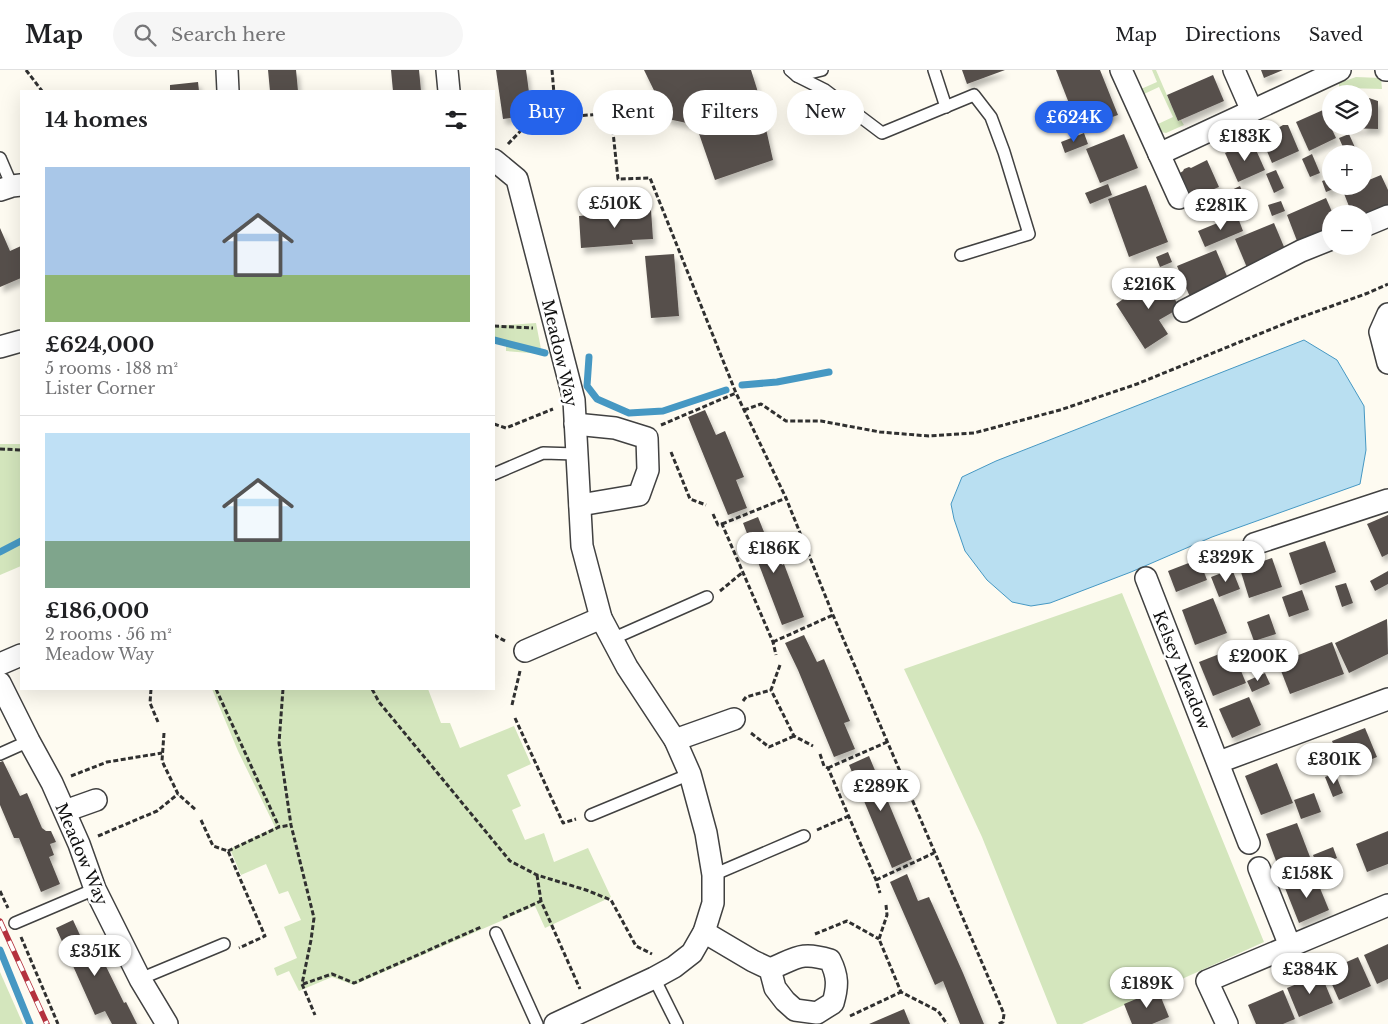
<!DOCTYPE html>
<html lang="en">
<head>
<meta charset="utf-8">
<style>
	:root { --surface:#fff; --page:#f6f6f6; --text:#202124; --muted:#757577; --line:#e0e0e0; --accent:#2563eb }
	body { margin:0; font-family:"Libre Baskerville",serif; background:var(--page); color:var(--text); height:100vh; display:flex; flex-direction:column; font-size:19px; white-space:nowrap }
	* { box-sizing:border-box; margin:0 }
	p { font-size:16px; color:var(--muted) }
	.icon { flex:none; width:28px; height:28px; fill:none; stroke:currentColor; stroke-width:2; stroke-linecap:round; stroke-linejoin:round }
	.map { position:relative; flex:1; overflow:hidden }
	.details { position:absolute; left:20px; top:20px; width:475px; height:600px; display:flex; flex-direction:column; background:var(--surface); border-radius:0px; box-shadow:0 5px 20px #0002 }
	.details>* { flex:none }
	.top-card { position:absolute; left:510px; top:20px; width:475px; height:45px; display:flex; gap:10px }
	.fabs { position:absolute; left:1322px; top:15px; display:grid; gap:10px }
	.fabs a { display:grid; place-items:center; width:50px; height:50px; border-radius:50%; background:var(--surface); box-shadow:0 5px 20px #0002; font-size:25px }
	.price { position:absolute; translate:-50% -42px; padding:0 11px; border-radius:18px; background:#fff; color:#222; font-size:16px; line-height:32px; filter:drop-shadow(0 1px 2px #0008) }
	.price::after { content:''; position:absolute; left:50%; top:30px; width:15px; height:11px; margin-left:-8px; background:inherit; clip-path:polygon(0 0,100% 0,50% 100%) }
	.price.active { background:var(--accent); color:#fff }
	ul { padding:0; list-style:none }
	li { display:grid; align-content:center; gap:10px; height:265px; padding:0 25px }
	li+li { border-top:1px solid var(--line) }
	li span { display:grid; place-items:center; height:155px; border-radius:0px; color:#555 }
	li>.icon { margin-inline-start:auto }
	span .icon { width:90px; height:90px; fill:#fffc; stroke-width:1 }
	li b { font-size:21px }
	h2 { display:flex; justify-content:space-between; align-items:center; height:60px; padding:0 25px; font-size:21px }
	.pill { padding:0 18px; border-radius:22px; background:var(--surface); box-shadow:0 5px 20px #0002; font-size:18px; line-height:45px }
	.pill.active { background:var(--accent); color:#fff }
	header { display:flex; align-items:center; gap:30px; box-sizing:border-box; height:70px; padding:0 25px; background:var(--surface); border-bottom:1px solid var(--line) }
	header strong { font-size:24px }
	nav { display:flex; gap:28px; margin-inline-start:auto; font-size:18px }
	.search { width:350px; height:45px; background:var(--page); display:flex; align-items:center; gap:12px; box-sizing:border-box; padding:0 18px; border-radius:28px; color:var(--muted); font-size:19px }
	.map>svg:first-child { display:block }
	.green { fill:#d4e6bd }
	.water { fill:#b9dff1; stroke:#4698c3 }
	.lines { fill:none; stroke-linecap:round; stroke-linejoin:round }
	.stream { stroke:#4698c3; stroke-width:7 }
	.building { fill:#564f4b; filter:url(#shadow) }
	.service-casing { stroke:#414141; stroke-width:14 }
	.minor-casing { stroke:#414141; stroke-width:24 }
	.path { stroke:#303030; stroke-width:3; stroke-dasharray:5 2.5; stroke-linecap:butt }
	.service { stroke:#fff; stroke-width:11 }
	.minor { stroke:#fff; stroke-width:21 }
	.rail-casing { stroke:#b4313e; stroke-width:5.5 }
	.rail { stroke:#fff; stroke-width:4; stroke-dasharray:11; stroke-linecap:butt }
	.labels { text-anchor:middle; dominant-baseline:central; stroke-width:5; stroke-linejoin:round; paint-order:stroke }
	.street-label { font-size:16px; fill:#0e0e0e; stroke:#fff }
</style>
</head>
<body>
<header>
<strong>Map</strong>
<div class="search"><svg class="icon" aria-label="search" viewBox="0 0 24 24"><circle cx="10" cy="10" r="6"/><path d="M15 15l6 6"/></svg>Search here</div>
<nav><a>Map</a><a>Directions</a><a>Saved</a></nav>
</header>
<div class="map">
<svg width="1388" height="954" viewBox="0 0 1388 954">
	<defs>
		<filter id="shadow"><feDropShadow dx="3" dy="5.5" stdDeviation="2.5" flood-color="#0004"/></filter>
	</defs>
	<rect width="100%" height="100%" fill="#fefbf1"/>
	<g class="green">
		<polygon points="1152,0 1156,0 1178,51 1181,50 1184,55 1166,63 1161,62 1158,54 1173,47 1159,17 1144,24 1141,19 1157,12"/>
		<polygon points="1356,7 1381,8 1382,19 1347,18 1339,22 1339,13"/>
		<polygon points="536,253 542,284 506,281 506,270 494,272 494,256"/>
		<polygon points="0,374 21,374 21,496 0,505"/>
		<polygon points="1122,523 1264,872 1082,954 1057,954 982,767 904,599"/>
		<polygon points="212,619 428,619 441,653 450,653 460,678 514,656 531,694 507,705 521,736 512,740 525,770 544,763 554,792 588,778 611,827 545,858 535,836 354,915 332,907 299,921 289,901 277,906 274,898 297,888 284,857 301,850 288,821 279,824 266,794 241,805 230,779 275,757 238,681"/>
		<polygon points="0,902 23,954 0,954"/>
	</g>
	<polygon class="water" points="1304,270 1337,290 1364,336 1366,380 1360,414 1212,467 1131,502 1050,533 1031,536 1012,532 987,510 965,481 954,449 951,434 962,407 996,391"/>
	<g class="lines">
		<g class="stream">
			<polyline points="494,270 545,283"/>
			<polyline points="589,287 587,316 597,329 629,343 663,341 726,320"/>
			<polyline points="742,315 777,312 829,302"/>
			<polyline points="0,482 21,471"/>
			<polyline points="0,880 30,954"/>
		</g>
	</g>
	<g class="building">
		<polygon points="268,0 296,0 298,21 270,21"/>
		<polygon points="391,0 419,0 421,21 393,21"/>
		<polygon points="496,0 526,0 532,45 503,49"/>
		<polygon points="644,0 751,0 757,19 773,90 715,110 696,55 668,49"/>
		<polygon points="962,0 1005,0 967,14"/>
		<polygon points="1056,0 1100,0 1118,45 1079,59"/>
		<polygon points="1261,0 1283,0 1264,8"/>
		<polygon points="1213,5 1224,31 1178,51 1167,25"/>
		<polygon points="198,12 199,21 170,21 170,15"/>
		<polygon points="1369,28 1378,31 1378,59 1345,58 1345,56 1364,56 1364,31 1368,31"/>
		<polygon points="1323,40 1336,68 1309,81 1296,52"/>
		<polygon points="1283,55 1288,55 1299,81 1272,93 1261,67 1277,60 1278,58"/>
		<polygon points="1084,63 1088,74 1065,83 1061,72"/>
		<polygon points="1124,64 1138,98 1100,113 1086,79"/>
		<polygon points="1349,64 1357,82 1354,84 1346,84 1339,68"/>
		<polygon points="1252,71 1265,100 1238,112 1225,83"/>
		<polygon points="1312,84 1320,103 1310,107 1302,89"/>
		<polygon points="1207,90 1219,117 1192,128 1180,103 1183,101 1184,99 1189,97 1191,98"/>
		<polygon points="1276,100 1284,118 1274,123 1266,104"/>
		<polygon points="1381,105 1388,120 1388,139 1364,149 1364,144 1352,144 1343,121 1355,116 1364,116 1364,112"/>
		<polygon points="1331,108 1331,116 1341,116 1326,122 1322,111"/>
		<polygon points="1108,114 1112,125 1090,134 1085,123"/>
		<polygon points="1146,115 1168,172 1129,187 1108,129"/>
		<polygon points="1240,116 1248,134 1229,142 1221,125"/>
		<polygon points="1326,128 1333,144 1331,144 1331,163 1299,176 1287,145"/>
		<polygon points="1281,131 1285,141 1272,146 1268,135"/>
		<polygon points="651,140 653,169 632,170 633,174 581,178 579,146"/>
		<polygon points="1237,145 1243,161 1205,177 1198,161"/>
		<polygon points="1274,153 1287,184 1248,200 1235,169"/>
		<polygon points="0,158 10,181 21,176 21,208 0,217"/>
		<polygon points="1216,180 1229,211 1190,227 1177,196"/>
		<polygon points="1168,182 1172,192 1160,197 1156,187"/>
		<polygon points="674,184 679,246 651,248 645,186"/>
		<polygon points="1160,204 1180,238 1159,250 1168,264 1145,279 1116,234"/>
		<polygon points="705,340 716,365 725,361 744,407 736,410 747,438 728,445 688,347"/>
		<polygon points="1388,445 1388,484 1382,487 1367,454"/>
		<polygon points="758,447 768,472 773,470 782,495 784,494 804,547 782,555 743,453"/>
		<polygon points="1325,471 1336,502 1300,515 1289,483"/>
		<polygon points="1272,488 1282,517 1249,528 1240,499"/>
		<polygon points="1199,489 1207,510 1176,522 1168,501"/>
		<polygon points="1232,499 1240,519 1219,527 1211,507"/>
		<polygon points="1388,501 1388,514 1375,521 1370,511"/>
		<polygon points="1346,513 1353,533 1342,537 1335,516"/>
		<polygon points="1302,520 1309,540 1289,547 1282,527"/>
		<polygon points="1213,528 1227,563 1195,575 1182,540"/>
		<polygon points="1269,544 1276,564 1254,571 1247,552"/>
		<polygon points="1387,549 1388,584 1349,603 1335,573"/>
		<polygon points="804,565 817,592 824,589 850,651 844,653 855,679 834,687 798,600 785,573"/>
		<polygon points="1332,572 1344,604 1290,624 1278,593"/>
		<polygon points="1232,579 1246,613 1213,626 1199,592"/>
		<polygon points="1265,603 1270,614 1252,622 1247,611"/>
		<polygon points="1249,627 1261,655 1232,668 1219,639"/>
		<polygon points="1365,658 1377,687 1344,701 1332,671"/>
		<polygon points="869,686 912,789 892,798 849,695"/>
		<polygon points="3,691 20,726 27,723 42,758 46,761 51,761 56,772 50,774 54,785 49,787 60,814 41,822 19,768 14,768 0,735 0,692"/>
		<polygon points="1277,693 1293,733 1261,745 1245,706"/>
		<polygon points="1335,703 1343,723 1333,727 1325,707"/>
		<polygon points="1314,723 1321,742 1301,749 1294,730"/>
		<polygon points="1297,753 1310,787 1279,799 1266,764"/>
		<polygon points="1388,761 1388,794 1367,802 1356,774"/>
		<polygon points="1333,777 1337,788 1317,796 1313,785"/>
		<polygon points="907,804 918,831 929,827 963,903 984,954 960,954 943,911 935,915 890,812"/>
		<polygon points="1315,806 1329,840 1299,853 1285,818"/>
		<polygon points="73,850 85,876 94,872 124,933 126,932 137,954 112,954 105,941 95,945 56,858"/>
		<polygon points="1388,874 1388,909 1377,914 1364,885"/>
		<polygon points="1358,887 1371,916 1339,930 1326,901"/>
		<polygon points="1321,904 1333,933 1299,947 1287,918"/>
		<polygon points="1158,920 1169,947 1152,954 1132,954 1124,934"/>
		<polygon points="1283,920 1295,949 1283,954 1256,954 1248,935"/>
		<polygon points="904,939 910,954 869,954"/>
	</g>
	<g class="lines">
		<g class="service-casing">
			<g id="service">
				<polyline points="790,0 797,6 825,20 882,63 974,25 991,47 1004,82 1029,164 961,185"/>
				<polyline points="934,0 946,37"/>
				<polyline points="797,6 822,0"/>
				<polyline points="0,88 12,116"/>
				<polyline points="494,404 543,383 576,384"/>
				<polyline points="612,569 707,527"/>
				<polyline points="0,684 29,671"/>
				<polyline points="591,745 690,704"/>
				<polyline points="713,805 804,766"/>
				<polyline points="15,853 95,819"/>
				<polyline points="496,863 537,954"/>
				<polyline points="654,908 677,954"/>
				<polyline points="140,909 224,874"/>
			</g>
		</g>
		<g class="minor-casing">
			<g id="minor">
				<polyline points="227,0 228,21"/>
				<polyline points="447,0 449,21"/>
				<polyline points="1121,0 1179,128"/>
				<polyline points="1234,0 1252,41"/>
				<polyline points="1386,0 1388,0"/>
				<polyline points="1159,84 1340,0"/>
				<polyline points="494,90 517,109 574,330 582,476 601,548 627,597 675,670 690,704 706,763 713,805 713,833 704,862 692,883 674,897 654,908 555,954"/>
				<polyline points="0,120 12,116 21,115"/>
				<polyline points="1364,156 1388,146"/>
				<polyline points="1184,241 1301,181 1331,169"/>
				<polyline points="1388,244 1380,262 1388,293"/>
				<polyline points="0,277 21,271"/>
				<polyline points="575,354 615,358 647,368 648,400 639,425 580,435"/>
				<polyline points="1254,474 1388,430"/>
				<polyline points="1146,508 1249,773"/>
				<polyline points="525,581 601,548"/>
				<polyline points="0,594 21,585"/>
				<polyline points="0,613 29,671 52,713 79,774 95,819 140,909 167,954"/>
				<polyline points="675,670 734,649"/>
				<polyline points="1219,692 1388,629"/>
				<polyline points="65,741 96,730"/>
				<polyline points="1259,798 1290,876"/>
				<path d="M704 862 753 891 770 899C797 888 801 881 830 890 838 906 838 916 833 933L817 943 795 940 785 931 775 918 770 899"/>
				<polyline points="1227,954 1207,911 1388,835"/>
			</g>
		</g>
		<g class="path">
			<polyline points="26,0 42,21"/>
			<polyline points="552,0 556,48 611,43 618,109 650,108 736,323 786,428 833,545 1004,944 1003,952 998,954"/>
			<polyline points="508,74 532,49 556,48"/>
			<polyline points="494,256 533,258"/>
			<polyline points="744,340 761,334 786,351 821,351 880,362 929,366 974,363 1060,340 1137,314 1296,249 1368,223 1388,214"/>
			<polyline points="494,354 506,358 553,339"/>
			<polyline points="661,355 736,323"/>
			<polyline points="0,379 21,380"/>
			<polyline points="671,382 690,429 706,435"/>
			<polyline points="713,444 718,455 722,454 773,572 776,585"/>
			<polyline points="722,454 786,428"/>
			<polyline points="720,521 743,502"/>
			<polyline points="494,565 507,572"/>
			<polyline points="773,572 833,545"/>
			<polyline points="780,595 771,620 794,666 813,676"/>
			<polyline points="151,619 150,633 158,652"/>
			<polyline points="216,619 279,757"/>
			<polyline points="283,619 279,673 291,755 314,848 311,870 302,914 315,945"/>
			<polyline points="372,619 379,632 510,791 537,805 586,820 611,830 636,876 652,884"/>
			<polyline points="743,631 746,627 771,620"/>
			<polyline points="512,635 520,601"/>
			<polyline points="515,648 563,753 576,749"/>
			<polyline points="164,663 162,691 178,724 196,740"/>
			<polyline points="751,663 769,677 794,666"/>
			<polyline points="820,684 824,696 828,698 876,810 880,823"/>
			<polyline points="828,698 887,672"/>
			<polyline points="71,706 107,692 162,683"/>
			<polyline points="201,750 213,776 228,781 265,866 239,878"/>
			<polyline points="817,760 849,746"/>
			<polyline points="98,766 157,741 178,724"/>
			<polyline points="228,781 279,757 291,755"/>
			<polyline points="537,805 541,831 580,919"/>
			<polyline points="876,810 934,783"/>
			<polyline points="0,821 8,838"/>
			<polyline points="886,835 887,845 879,869 901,922 938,941 947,954"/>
			<polyline points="503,848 541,831"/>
			<polyline points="815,864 847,851 879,869"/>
			<polyline points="21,867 58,954"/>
			<polyline points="303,914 332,904 354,913 481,857"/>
			<polyline points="850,946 901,922"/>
		</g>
		<use href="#service" class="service"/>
		<use href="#minor" class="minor"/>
		<g class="rail-casing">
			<polyline id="rail" points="0,851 47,954"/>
		</g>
		<use href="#rail" class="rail"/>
	</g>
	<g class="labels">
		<g class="street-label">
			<text transform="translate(560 283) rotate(77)">Meadow Way</text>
			<text transform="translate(1182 600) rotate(68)">Kelsey Meadow</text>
			<text transform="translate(82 784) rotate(67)">Meadow Way</text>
		</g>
	</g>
</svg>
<div class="fabs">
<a><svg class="icon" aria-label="layers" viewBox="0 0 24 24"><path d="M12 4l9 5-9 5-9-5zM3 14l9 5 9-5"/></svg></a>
<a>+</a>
<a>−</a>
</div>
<b class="price active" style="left:1074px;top:73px">£624K</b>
<b class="price" style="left:1245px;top:92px">£183K</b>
<b class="price" style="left:615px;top:159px">£510K</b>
<b class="price" style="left:1221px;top:161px">£281K</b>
<b class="price" style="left:1149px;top:240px">£216K</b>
<b class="price" style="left:774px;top:504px">£186K</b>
<b class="price" style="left:1226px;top:513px">£329K</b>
<b class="price" style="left:1258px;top:612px">£200K</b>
<b class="price" style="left:1334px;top:715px">£301K</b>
<b class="price" style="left:881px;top:742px">£289K</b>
<b class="price" style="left:1307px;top:829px">£158K</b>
<b class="price" style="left:95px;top:907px">£351K</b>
<b class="price" style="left:1310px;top:925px">£384K</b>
<b class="price" style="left:1147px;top:939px">£189K</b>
<div class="top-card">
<a class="pill active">Buy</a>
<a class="pill">Rent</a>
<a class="pill">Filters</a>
<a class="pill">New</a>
</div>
<section class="details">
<h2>14 homes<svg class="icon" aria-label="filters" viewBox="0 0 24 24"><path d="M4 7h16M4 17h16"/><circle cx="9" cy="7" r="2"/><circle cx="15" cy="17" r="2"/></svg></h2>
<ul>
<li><span style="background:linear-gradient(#a9c7e8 70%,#8fb573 0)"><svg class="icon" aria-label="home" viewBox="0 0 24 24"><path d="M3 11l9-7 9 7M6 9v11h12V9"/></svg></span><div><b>£624,000</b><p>5 rooms · 188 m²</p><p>Lister Corner</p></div></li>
<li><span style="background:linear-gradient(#bfe0f5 70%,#7fa58c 0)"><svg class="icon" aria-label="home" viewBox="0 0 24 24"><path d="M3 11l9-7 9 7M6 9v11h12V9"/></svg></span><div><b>£186,000</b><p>2 rooms · 56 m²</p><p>Meadow Way</p></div></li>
</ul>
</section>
</div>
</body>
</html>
